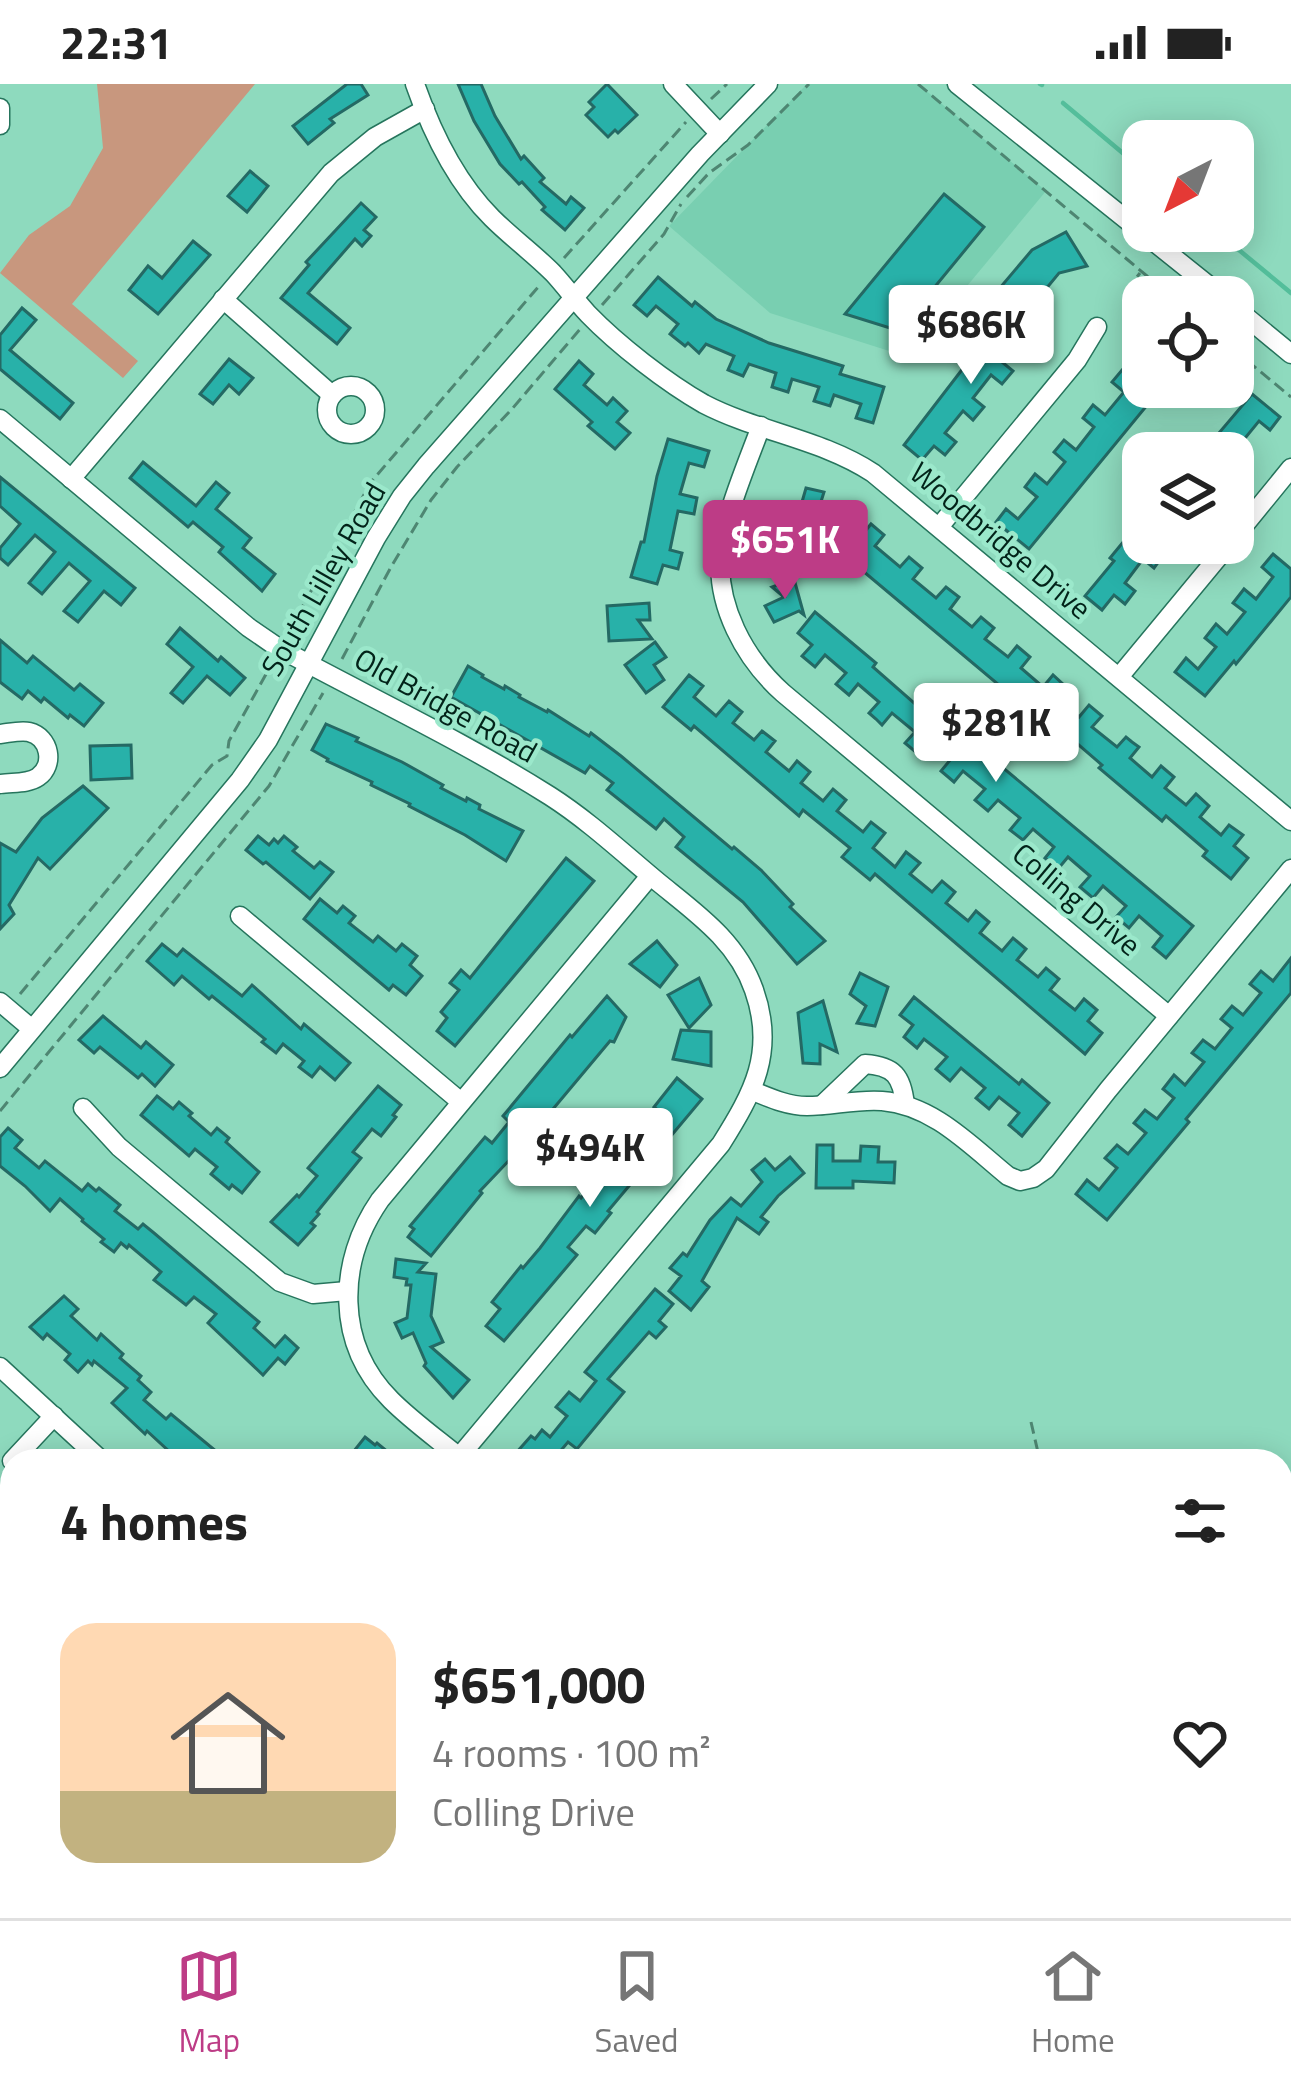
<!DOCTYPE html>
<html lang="en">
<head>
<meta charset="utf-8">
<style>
	:root { --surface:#fff; --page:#f2f2f2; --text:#222; --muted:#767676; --line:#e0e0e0; --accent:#bd3c86 }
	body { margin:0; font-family:"Titillium Web",sans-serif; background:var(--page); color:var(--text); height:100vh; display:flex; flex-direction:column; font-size:45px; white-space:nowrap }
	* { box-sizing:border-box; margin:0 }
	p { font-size:39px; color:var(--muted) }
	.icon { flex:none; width:66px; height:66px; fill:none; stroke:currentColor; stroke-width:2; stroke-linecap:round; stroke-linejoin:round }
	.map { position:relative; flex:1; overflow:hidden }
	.drawer { position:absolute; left:0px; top:1365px; width:1293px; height:471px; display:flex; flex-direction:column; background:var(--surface); border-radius:36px 36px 0 0; box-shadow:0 6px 30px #0003 }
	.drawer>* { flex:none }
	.needle { width:78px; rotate:222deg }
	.fabs { position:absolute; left:1122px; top:36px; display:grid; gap:24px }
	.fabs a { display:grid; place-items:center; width:132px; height:132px; border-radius:24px; background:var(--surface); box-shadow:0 6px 30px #0003; font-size:60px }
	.price { position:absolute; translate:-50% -102px; padding:0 27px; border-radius:12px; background:#fff; color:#222; font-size:39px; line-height:78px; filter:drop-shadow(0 3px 6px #0008) }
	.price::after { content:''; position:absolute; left:50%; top:72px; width:36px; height:27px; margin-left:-18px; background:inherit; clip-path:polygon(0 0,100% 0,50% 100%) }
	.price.active { background:var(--accent); color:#fff }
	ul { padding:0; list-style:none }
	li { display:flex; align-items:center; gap:36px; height:300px; padding:0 60px }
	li+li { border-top:3px solid var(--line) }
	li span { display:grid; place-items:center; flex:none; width:336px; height:240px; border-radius:36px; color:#555 }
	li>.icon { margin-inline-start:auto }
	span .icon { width:144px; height:144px; fill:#fffc; stroke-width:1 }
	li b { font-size:51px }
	h2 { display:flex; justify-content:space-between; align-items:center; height:144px; padding:0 60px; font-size:51px }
	.status { display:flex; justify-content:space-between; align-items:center; height:84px; padding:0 60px; background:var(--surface); direction:ltr }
	.status svg { height:33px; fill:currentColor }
	.tab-bar { display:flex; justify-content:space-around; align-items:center; height:168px; border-top:3px solid var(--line); background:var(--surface); font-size:33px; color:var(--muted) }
	.tab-bar a { display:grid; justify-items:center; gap:6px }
	.tab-bar .active { color:var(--accent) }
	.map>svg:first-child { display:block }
	.built { fill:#79cfb1 }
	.green { fill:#c8977e }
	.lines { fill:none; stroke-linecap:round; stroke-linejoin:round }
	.stream { stroke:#54be9b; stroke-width:4.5 }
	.building { fill:#28b1a9; stroke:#246964; stroke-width:3 }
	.minor-casing { stroke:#26755d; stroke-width:21 }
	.path { stroke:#4e8672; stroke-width:3; stroke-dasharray:12 6; stroke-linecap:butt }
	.minor { stroke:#fff; stroke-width:18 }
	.labels { text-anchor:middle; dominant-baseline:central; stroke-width:9; stroke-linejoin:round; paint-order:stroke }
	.street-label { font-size:30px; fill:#022319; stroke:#9be8cb }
</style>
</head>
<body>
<div class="status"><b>22:31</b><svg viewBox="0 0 49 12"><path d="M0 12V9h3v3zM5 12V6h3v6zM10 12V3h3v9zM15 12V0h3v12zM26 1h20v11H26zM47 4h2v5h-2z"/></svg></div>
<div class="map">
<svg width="1291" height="1834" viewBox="0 0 1291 1834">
	<rect width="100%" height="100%" fill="#8edabe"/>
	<polygon class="built" points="807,0 918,0 1046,107 908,273 770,229 669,142"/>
	<g class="green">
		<polygon points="97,0 255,0 72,220 138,277 123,294 0,189 29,151 70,122 103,64"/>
		<polygon points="1291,1459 1291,1834 1054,1834 1060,1824 1281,1824 1281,1475"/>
	</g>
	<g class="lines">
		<g class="stream">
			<polyline points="1040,0 1042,1"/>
			<polyline points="1063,19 1143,86"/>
			<polyline points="1216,147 1291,209"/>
			<polyline points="0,1794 12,1804"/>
			<polyline points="36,1824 48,1834"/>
		</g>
	</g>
	<g class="building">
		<polygon points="347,0 361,0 368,11 330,35 334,39 308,60 293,42"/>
		<polygon points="458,0 481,0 495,32 521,75 524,72 544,94 540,98 566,120 571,113 584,124 565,146 542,126 545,123 522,98 519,100 500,80 474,37"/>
		<polygon points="607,0 637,31 618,49 615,46 608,53 586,31 594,23 589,18"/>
		<polygon points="250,87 268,102 247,128 228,112"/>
		<polygon points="944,110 984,143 910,233 900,230 890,244 845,230"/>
		<polygon points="361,119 376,133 364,146 371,152 362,162 355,155 308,209 350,244 337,260 281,214 309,181 306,178"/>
		<polygon points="1066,148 1087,182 1059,189 1027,228 999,205 1032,166"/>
		<polygon points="193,157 210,171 158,230 129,206 148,182 162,194"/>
		<polygon points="658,193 692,222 695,218 716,235 769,259 843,282 840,290 884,303 873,339 856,334 861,320 834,311 830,322 814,317 819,303 792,295 788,308 772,303 776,289 749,280 743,292 728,286 734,272 706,260 699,269 688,259 685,262 670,250 678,240 656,222 647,232 634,221"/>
		<polygon points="22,224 36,236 10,266 73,319 60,335 0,285 0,251"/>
		<polygon points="1019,226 1046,248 1035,261 1024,252 1002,278 1013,287 1002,300 991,291 973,314 984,323 973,336 963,327 945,349 956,358 945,371 934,362 922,376 904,361 981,261 986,265"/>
		<polygon points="229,275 253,294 239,310 229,301 213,320 200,310"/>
		<polygon points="579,277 593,290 584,301 607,321 613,314 627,327 617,338 630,349 615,365 588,342 592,338 555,305"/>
		<polygon points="1143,284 1143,303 1162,303 1029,465 996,438 1006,425 1018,435 1037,413 1025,403 1035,390 1047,400 1065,378 1054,368 1064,356 1076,366 1094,343 1083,334 1093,321 1105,331 1124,308 1112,298 1122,286 1134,296"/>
		<polygon points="1252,310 1280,333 1270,346 1259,337 1241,359 1250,367 1239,380 1233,374 1233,369 1202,369"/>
		<polygon points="668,355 709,367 704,383 689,379 680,410 697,414 694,430 678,427 670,466 682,469 678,485 663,481 657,500 631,493 641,458 644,458 657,392"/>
		<polygon points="143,378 196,422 216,398 229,409 216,425 251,454 243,464 275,490 262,507 219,468 223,463 193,438 188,443 130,394"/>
		<polygon points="0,393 135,504 121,521 104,507 78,538 64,527 90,497 69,479 42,510 29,499 55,468 35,451 8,481 0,474 0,464 20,440 0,422"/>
		<polygon points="806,404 824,408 800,485 764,473 769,457 784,462 793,433 778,429 782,418 802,418"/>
		<polygon points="1143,434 1143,459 1149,459 1164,470 1154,484 1143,475 1125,499 1135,507 1125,520 1114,511 1102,526 1085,512 1114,477 1110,474"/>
		<polygon points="871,440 884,451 875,462 900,483 909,473 922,484 913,495 936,514 946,503 959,513 950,525 972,543 981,533 994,544 985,555 1008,573 1017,562 1030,573 1021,584 1043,603 1053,591 1066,603 1057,614 1079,633 1089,621 1102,632 1092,643 1117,663 1126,653 1132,658 1139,663 1130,674 1152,693 1161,682 1174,693 1165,704 1186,721 1196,710 1209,722 1200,733 1221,751 1229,741 1243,751 1234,762 1248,774 1231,795 1203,772 1207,767 1166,732 1162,737 1099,684 1102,681 1022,612 1018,617 845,472"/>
		<polygon points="1273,470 1291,485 1291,513 1236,580 1234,577 1205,612 1175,588 1186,574 1198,585 1216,563 1205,554 1216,540 1227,550 1245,528 1233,519 1244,505 1256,515 1273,493 1262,483"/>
		<polygon points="794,495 804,531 799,527 774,538 765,522 784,513 772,503"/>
		<polygon points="649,519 650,536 638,536 652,555 609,557 607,522"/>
		<polygon points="815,528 876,579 873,583 914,619 918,615 954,643 1193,842 1166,874 1153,863 1162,852 1139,832 1129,844 1116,833 1126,822 1103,802 1093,814 1080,803 1090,792 1068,773 1058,785 1045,774 1054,763 1033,745 1023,756 1010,746 1020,734 998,716 988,727 975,716 985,705 963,687 954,698 947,692 941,687 951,675 929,657 918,670 905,659 915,648 892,629 882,641 876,635 869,629 879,618 858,600 849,611 836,600 846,589 825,571 815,583 802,572 812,561 798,549"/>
		<polygon points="180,544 218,577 221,573 245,594 230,611 207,592 183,619 171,609 193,583 167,560"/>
		<polygon points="0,556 27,579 33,572 74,606 80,600 103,619 84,642 70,631 68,634 44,614 41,618 28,607 22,615 0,598"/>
		<polygon points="655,558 666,573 654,581 664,596 646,609 625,581"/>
		<polygon points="468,582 483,591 482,593 504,605 505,602 520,611 519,613 547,628 548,626 589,652 591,649 621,672 732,765 734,763 761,786 793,820 790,823 825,857 797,880 743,818 676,763 684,753 664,735 656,745 607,706 613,699 590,682 585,689 451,613"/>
		<polygon points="689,591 703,602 694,613 716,632 729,617 742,628 733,639 754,656 762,647 775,657 766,668 789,687 797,677 810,688 801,699 823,717 833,705 846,716 837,727 863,748 871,738 885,749 873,764 895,783 906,768 920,779 910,790 932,808 942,797 955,808 946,819 968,837 976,827 989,838 980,849 1002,867 1013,854 1026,865 1017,876 1038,893 1046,884 1059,895 1050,906 1075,926 1084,915 1097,926 1088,937 1102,949 1085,970 875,790 870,796 842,773 850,764 803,726 799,732 694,642 691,646 663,623"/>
		<polygon points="326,640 358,654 356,657 402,678 443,701 441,704 466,717 467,714 480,721 479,725 523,747 506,777 465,751 409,722 410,720 371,701 372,698 327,677 328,675 312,666"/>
		<polygon points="131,661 132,694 91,696 90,662"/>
		<polygon points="83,702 108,724 50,785 38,774 9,821 14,830 0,845 0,759 16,768 42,734"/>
		<polygon points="258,752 269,761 274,755 278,759 284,752 297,763 293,767 314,784 320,778 333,788 310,815 266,778 263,780 246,766"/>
		<polygon points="566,774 594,797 455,962 437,947 447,934 441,928 459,906 450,899 461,886 470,894"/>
		<polygon points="320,815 337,829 343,822 355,832 349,839 373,858 378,852 396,867 402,860 417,872 410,881 422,892 406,911 393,901 389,906 304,835"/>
		<polygon points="657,857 677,881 660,903 630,880"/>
		<polygon points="162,860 177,872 183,865 242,912 252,901 301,945 304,940 350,979 335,996 320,983 312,993 299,983 304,977 283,960 276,969 262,958 265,955 212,912 209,915 182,892 174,901 147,877"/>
		<polygon points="1291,874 1291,909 1186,1035 1189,1038 1107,1136 1076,1110 1087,1096 1099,1106 1117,1084 1105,1074 1117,1061 1128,1070 1146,1049 1134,1039 1145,1026 1157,1035 1174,1014 1163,1005 1174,991 1185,1001 1204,978 1192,969 1203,956 1215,965 1232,944 1221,935 1232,922 1243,931 1261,909 1250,900 1261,887 1273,897"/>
		<polygon points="860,889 888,903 875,942 857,939 866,922 850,910"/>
		<polygon points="699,894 711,921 689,944 668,911"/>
		<polygon points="607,912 626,933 614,958 610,957 517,1068 480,1107 482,1109 431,1172 408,1153 414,1145 410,1142 485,1053 492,1059 509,1038 503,1032 570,951 572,953"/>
		<polygon points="914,913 1019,1000 1022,996 1049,1019 1022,1052 1009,1041 1019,1029 999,1013 989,1025 976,1014 985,1004 961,984 950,997 936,985 947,973 924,955 917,964 904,953 913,941 900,931"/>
		<polygon points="823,917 837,968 820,960 820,980 803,979 798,929"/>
		<polygon points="103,932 141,964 146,958 173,981 155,1002 142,990 138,994 100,963 94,969 79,956"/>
		<polygon points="681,946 711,948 711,982 673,975"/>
		<polygon points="677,994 702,1015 608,1127 611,1129 595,1149 586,1142 568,1163 577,1171 504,1257 486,1242 500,1225 492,1218 521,1182 523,1184 540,1164 579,1112 581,1114 598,1094 595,1091 625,1058 622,1056 631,1045 639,1052 659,1027 654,1023"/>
		<polygon points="378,1002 401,1021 393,1031 396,1033 381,1052 372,1045 353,1068 361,1074 317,1128 319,1130 311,1139 315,1142 298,1161 271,1138 297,1111 299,1113 317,1092 308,1084"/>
		<polygon points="157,1012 173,1025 179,1018 192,1029 189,1032 211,1051 217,1044 229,1054 226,1058 259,1088 242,1109 232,1101 229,1105 211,1090 217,1083 195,1065 189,1072 141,1031"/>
		<polygon points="8,1044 22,1056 15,1064 39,1084 45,1077 82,1107 88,1100 96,1107 99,1104 120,1121 115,1127 138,1145 143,1140 154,1149 259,1238 254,1244 275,1263 285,1252 298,1264 285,1280 278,1274 263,1291 208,1239 216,1230 194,1213 186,1221 154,1196 161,1188 129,1161 127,1164 121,1159 114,1168 101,1158 104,1155 82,1137 83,1135 60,1115 50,1127 25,1102 0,1082 0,1053"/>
		<polygon points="817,1061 833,1061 833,1077 860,1077 861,1062 879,1063 878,1078 895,1078 894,1099 853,1097 853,1104 816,1104"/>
		<polygon points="790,1073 804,1089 778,1112 761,1133 768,1138 759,1150 737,1134 702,1197 709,1203 691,1226 669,1207 681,1192 670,1184 683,1169 687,1172 710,1136 731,1114 741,1122 762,1098 752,1086 765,1075 775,1086"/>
		<polygon points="396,1175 426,1179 418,1188 436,1190 431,1232 443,1258 431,1263 469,1296 453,1314 424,1282 426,1279 413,1249 402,1254 395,1239 407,1234 411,1201 406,1201 407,1195 394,1193"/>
		<polygon points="655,1205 673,1220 659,1237 666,1243 656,1254 649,1248 608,1295 624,1308 577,1365 568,1358 552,1377 509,1377 531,1352 535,1355 542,1346 550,1353 567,1332 556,1323 569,1308 580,1317 596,1297 585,1288"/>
		<polygon points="64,1212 78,1225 71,1232 97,1256 101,1250 123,1270 120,1274 141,1292 138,1296 151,1308 144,1316 166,1335 171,1330 228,1377 168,1377 173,1371 147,1347 145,1350 112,1319 127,1304 94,1277 92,1281 88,1277 78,1288 65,1276 70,1270 47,1250 43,1255 30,1243"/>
		<polygon points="365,1353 375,1361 377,1359 399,1377 346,1377"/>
	</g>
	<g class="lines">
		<g class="minor-casing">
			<g id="minor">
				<path d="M415 0C432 49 455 97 492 134 511 153 533 169 553 189 565 202 576 217 588 230 618 261 667 299 704 320 758 348 821 355 873 389L1291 737"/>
				<polyline points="673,0 720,50"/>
				<polyline points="957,0 1223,213"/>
				<polyline points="0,24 0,41"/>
				<polyline points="223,215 332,311"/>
				<polyline points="1233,222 1291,270"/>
				<circle cx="351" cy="326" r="24"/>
				<path d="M0 335 248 543 277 563C367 612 463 657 550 712 589 737 623 769 658 798 696 829 737 857 754 906 776 968 753 1009 721 1060L459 1373"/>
				<path d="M761 342C747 380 726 428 721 468 715 521 745 575 783 609L1169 932"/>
				<polyline points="71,395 331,89 375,53 425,25"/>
				<polyline points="939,443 1077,276 1097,243"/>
				<polyline points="1233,455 1291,384"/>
				<polyline points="1119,593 1230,459"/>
				<path d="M0 650C9 649 21 646 29 648 50 653 55 681 38 693 28 700 12 698 0 700"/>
				<polyline points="240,832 461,1018"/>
				<polyline points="0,918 32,945"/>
				<polyline points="0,984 240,696 268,656 376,454 402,412 426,382 700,70 768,0"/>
				<path d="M753 1007C770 1014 788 1022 807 1022 832 1022 856 1015 882 1017 933 1021 970 1061 1008 1092L1020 1097 1033 1094 1046 1085 1108 1006 1291 785"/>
				<path d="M822 1021 865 980C894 982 902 992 905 1021"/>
				<polyline points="83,1024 119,1063 280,1198 313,1210 347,1207"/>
				<polyline points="0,1283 102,1377"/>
				<polyline points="12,1377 54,1332"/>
				<path d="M464 1377C440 1357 413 1338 391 1316 335 1260 337 1178 380 1116L650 792"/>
				<polyline points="0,1605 12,1616"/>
				<polyline points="263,1824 282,1834"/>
				<polyline points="630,1824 642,1834"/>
				<polyline points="403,1834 422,1824"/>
			</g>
		</g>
		<g class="path">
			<polyline points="918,0 1172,213"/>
			<polyline points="711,15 727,0"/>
			<polyline points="687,113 709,89 748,61 809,0"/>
			<polyline points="564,174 686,38"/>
			<polyline points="1126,207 1140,189"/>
			<polyline points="602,221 664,150 681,120"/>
			<polyline points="1233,265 1291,313"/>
			<polyline points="289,547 371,398 539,202"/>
			<polyline points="342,575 391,483 431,416 457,383 512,325 581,244"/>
			<polyline points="20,910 212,681 227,672 229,657 270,583"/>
			<polyline points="0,1027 269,702 323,609"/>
			<polyline points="1031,1338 1040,1377"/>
			<polyline points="1281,1414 1291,1398"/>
			<polyline points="1281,1750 1291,1738"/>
			<polyline points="1009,1834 1016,1824"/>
			<polyline points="1211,1834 1218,1824"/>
		</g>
		<use href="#minor" class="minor"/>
	</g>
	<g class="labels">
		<g class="street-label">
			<text transform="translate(1001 456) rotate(40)">Woodbridge Drive</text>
			<text transform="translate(323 495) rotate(-60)">South Lilley Road</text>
			<text transform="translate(446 621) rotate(29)">Old Bridge Road</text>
			<text transform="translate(1077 815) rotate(40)">Colling Drive</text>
		</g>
	</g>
</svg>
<div class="fabs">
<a><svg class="needle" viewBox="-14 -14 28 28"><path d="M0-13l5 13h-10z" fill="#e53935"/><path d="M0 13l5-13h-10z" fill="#767676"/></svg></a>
<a><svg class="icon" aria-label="locate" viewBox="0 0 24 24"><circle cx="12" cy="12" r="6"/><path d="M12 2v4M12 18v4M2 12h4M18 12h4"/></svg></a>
<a><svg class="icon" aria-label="layers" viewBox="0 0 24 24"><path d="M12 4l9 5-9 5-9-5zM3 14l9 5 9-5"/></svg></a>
</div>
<b class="price" style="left:971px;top:303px">$686K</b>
<b class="price active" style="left:785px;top:518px">$651K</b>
<b class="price" style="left:996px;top:701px">$281K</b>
<b class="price" style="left:590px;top:1126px">$494K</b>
<section class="drawer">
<h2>4 homes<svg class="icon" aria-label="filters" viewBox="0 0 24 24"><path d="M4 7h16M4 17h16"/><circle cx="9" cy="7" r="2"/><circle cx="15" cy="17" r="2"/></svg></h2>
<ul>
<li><span style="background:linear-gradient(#ffd9b3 70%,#c2b280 0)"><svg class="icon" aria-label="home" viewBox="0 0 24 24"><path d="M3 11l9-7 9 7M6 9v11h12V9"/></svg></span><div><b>$651,000</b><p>4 rooms · 100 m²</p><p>Colling Drive</p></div><svg class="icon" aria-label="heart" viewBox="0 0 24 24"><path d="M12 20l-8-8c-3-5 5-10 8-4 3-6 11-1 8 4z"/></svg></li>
</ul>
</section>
</div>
<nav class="tab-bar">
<a class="active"><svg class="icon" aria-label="map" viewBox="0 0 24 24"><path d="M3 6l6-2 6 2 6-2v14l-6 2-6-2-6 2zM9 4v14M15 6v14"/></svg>Map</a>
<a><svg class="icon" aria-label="saved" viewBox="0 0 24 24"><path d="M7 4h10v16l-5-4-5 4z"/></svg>Saved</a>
<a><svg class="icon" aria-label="home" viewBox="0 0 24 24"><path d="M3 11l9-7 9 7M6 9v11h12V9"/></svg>Home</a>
</nav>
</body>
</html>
